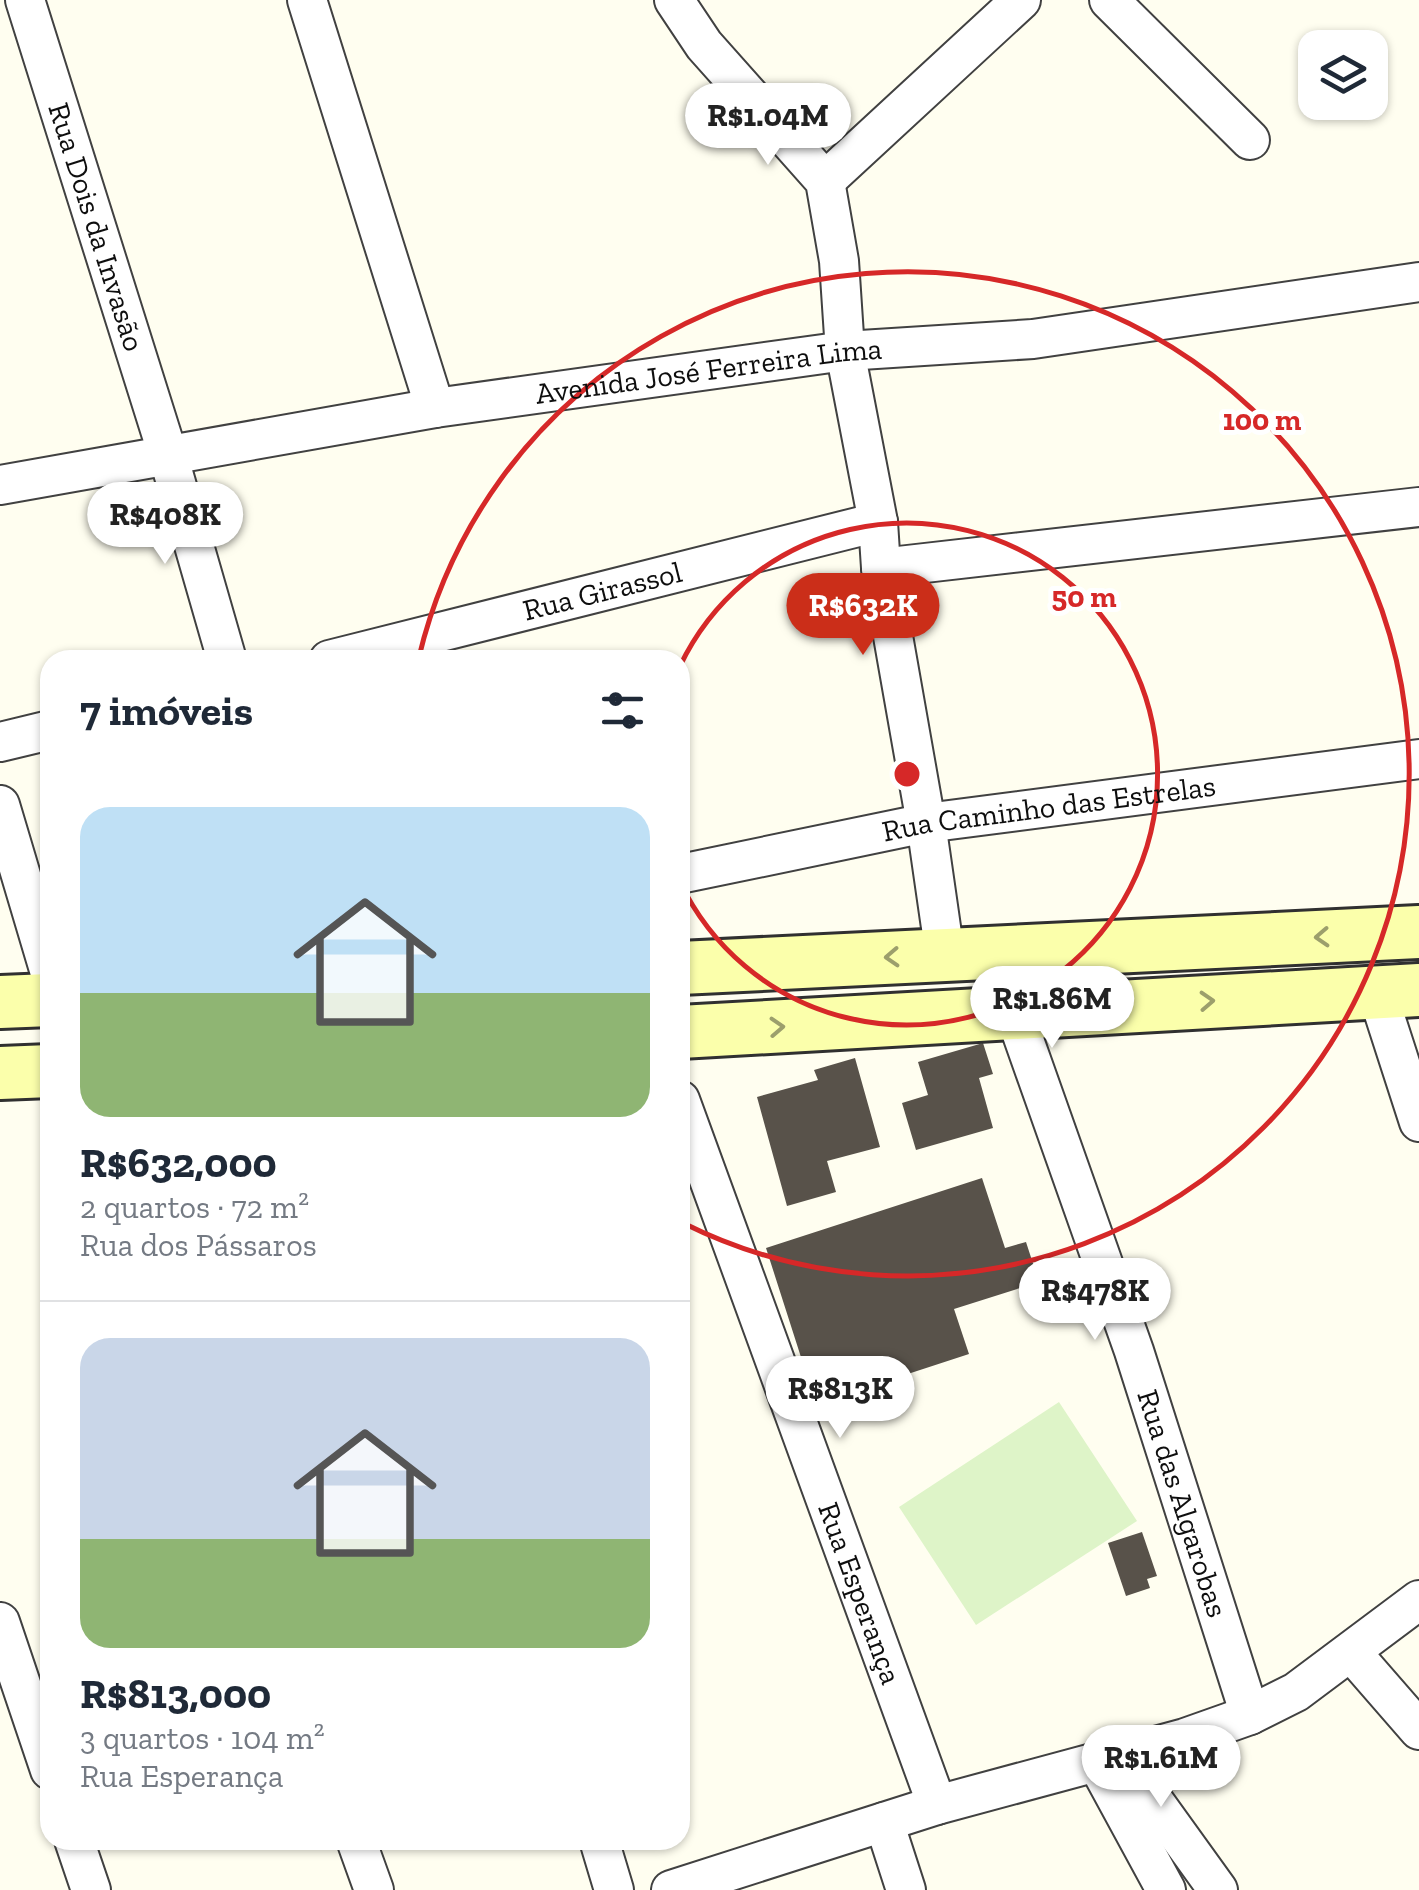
<!DOCTYPE html>
<html lang="pt">
<head>
<meta charset="utf-8">
<style>
	:root { --surface:#fff; --page:#f6f6f7; --text:#1f2937; --muted:#747a83; --line:#e0e1e3; --accent:#cb2e19 }
	body { margin:0; font-family:"Zilla Slab",serif; background:var(--page); color:var(--text); height:100vh; display:flex; flex-direction:column; font-size:38px; white-space:nowrap }
	* { box-sizing:border-box; margin:0 }
	p { font-size:32px; color:var(--muted) }
	.icon { flex:none; width:55px; height:55px; fill:none; stroke:currentColor; stroke-width:2; stroke-linecap:round; stroke-linejoin:round }
	.map { position:relative; flex:1; overflow:hidden }
	.details { position:absolute; left:40px; top:650px; width:650px; height:1200px; display:flex; flex-direction:column; background:var(--surface); border-radius:30px; box-shadow:0 2px 8px #0004 }
	.details>* { flex:none }
	.controls { position:absolute; left:1298px; top:30px; display:grid; gap:20px }
	.controls a { display:grid; place-items:center; width:90px; height:90px; border-radius:20px; background:var(--surface); box-shadow:0 2px 8px #0004; font-size:50px }
	.price { position:absolute; translate:-50% -85px; padding:0 22px; border-radius:35px; background:#fff; color:#222; font-size:32px; line-height:65px; filter:drop-shadow(0 2px 5px #0008) }
	.price::after { content:''; position:absolute; left:50%; top:60px; width:30px; height:22px; margin-left:-15px; background:inherit; clip-path:polygon(0 0,100% 0,50% 100%) }
	.price.current { background:var(--accent); color:#fff }
	ul { padding:0; list-style:none }
	li { display:grid; align-content:center; gap:20px; height:530px; padding:0 40px }
	li+li { border-top:2px solid var(--line) }
	li span { display:grid; place-items:center; height:310px; border-radius:30px; color:#555 }
	li>.icon { margin-inline-start:auto }
	span .icon { width:180px; height:180px; fill:#fffc; stroke-width:1 }
	li b { font-size:42px }
	h2 { display:flex; justify-content:space-between; align-items:center; height:120px; padding:0 40px; font-size:42px }
	.map>svg:first-child { display:block }
	.pitch { fill:#def4c8 }
	.building { fill:#58524a }
	.lines { fill:none; stroke-linecap:round; stroke-linejoin:round }
	.street-casing { stroke:#414141; stroke-width:42 }
	.secondary-casing { stroke:#303030; stroke-width:58 }
	.street { stroke:#fff; stroke-width:38 }
	.secondary { stroke:#fbffab; stroke-width:52 }
	.oneway { stroke:#9c9f6c }
	.ring { fill:none; stroke:#d62828; stroke-width:5 }
	.labels { text-anchor:middle; dominant-baseline:central; stroke-width:10; stroke-linejoin:round; paint-order:stroke }
	.street-label { font-size:30px; fill:#0e0e0e; stroke:#fff }
	.centre { fill:#d62828; stroke:#fff; stroke-width:5 }
	.ring-label { font-size:30px; text-anchor:middle; font-weight:bold; fill:#d62828; stroke:#fff; stroke-width:10; stroke-linejoin:round; paint-order:stroke }
</style>
</head>
<body>
<div class="map">
<svg width="1419" height="1890" viewBox="0 0 1419 1890">
	<rect width="100%" height="100%" fill="#fffef0"/>
	<polygon class="pitch" points="1059,1402 1137,1521 976,1625 899,1507"/>
	<g class="building">
		<polygon points="983,1043 993,1074 979,1078 993,1128 916,1150 902,1103 928,1095 918,1062"/>
		<polygon points="855,1058 880,1147 827,1161 836,1192 787,1206 757,1097 818,1080 814,1070"/>
		<polygon points="982,1178 1005,1248 1026,1242 1039,1282 954,1309 969,1354 816,1404 766,1248"/>
		<polygon points="1142,1532 1157,1576 1147,1579 1150,1588 1126,1596 1108,1543"/>
	</g>
	<g class="lines">
		<g class="street-casing">
			<g id="street">
				<path id="s1" d="M25 0 168 455 227 660"/>
				<polyline points="307,0 435,408"/>
				<polyline points="674,0 704,45 825,181 839,261 845,351 878,522 881,568 926,823 945,955"/>
				<polyline points="1109,0 1250,140"/>
				<polyline points="825,181 1021,0"/>
				<path id="s2" d="M0 485 435 408 845 351 1033 339 1419 282"/>
				<polyline points="881,568 1419,507"/>
				<path id="s3" d="M329 660 878 522"/>
				<polyline points="0,742 50,730"/>
				<polyline points="0,805 50,973"/>
				<path id="s4" d="M680 874 926 823 1419 759"/>
				<path id="s5" d="M994 955 1134 1351 1250 1715"/>
				<polyline points="1377,992 1419,1122"/>
				<path id="s6" d="M680 1100 937 1805"/>
				<polyline points="0,1622 50,1770"/>
				<polyline points="1352,1653 1419,1730"/>
				<polyline points="1120,1754 1218,1890"/>
				<polyline points="1097,1763 1166,1890"/>
				<polyline points="884,1822 906,1890"/>
				<polyline points="74,1840 91,1890"/>
				<polyline points="356,1840 374,1890"/>
				<polyline points="599,1840 614,1890"/>
				<polyline points="671,1890 937,1805 1185,1738 1250,1715 1296,1692 1419,1600"/>
			</g>
		</g>
		<g class="secondary-casing">
			<g id="secondary">
				<polyline points="680,968 1419,932"/>
				<polyline points="0,1002 50,1000"/>
				<polyline points="680,1032 1419,990"/>
				<polyline points="0,1073 50,1071"/>
			</g>
		</g>
		<use href="#street" class="street"/>
		<use href="#secondary" class="secondary"/>
	</g>
	<defs><path id="oneway-chevron" d="M-2-3.5L2.5 0L-2 3.5" fill="none" stroke-width="1.6" stroke-linecap="round" stroke-linejoin="round" transform="scale(2.5)"/></defs>
	<g class="oneway">
		<use href="#oneway-chevron" transform="translate(1322 937) rotate(177)"/>
		<use href="#oneway-chevron" transform="translate(892 957) rotate(177)"/>
		<use href="#oneway-chevron" transform="translate(1207 1001) rotate(-3)"/>
		<use href="#oneway-chevron" transform="translate(777 1027) rotate(-3)"/>
	</g>
	<g class="ring">
		<path d="M680 666A251 251 0 1 1 680 882"/>
		<path d="M419 657A502 502 0 1 1 683 1223"/>
	</g>
	<g class="labels">
		<g class="street-label">
			<text stroke="none"><textPath href="#s1" startOffset="238">Rua Dois da Invasão</textPath></text>
			<text stroke="none"><textPath href="#s2" startOffset="718">Avenida José Ferreira Lima</textPath></text>
			<text stroke="none"><textPath href="#s3" startOffset="282">Rua Girassol</textPath></text>
			<text stroke="none"><textPath href="#s4" startOffset="375">Rua Caminho das Estrelas</textPath></text>
			<text stroke="none"><textPath href="#s5" startOffset="580">Rua das Algarobas</textPath></text>
			<text stroke="none"><textPath href="#s6" startOffset="525">Rua Esperança</textPath></text>
		</g>
	</g>
	<circle cx="907" cy="774" r="15" class="centre"/>
	<g class="ring-label">
		<text x="1262" y="430">100 m</text>
		<text x="1084" y="607">50 m</text>
	</g>
</svg>
<div class="controls">
<a><svg class="icon" aria-label="layers" viewBox="0 0 24 24"><path d="M12 4l9 5-9 5-9-5zM3 14l9 5 9-5"/></svg></a>
</div>
<b class="price" style="left:768px;top:168px">R$1.04M</b>
<b class="price" style="left:165px;top:567px">R$408K</b>
<b class="price current" style="left:863px;top:658px">R$632K</b>
<b class="price" style="left:1052px;top:1051px">R$1.86M</b>
<b class="price" style="left:1095px;top:1343px">R$478K</b>
<b class="price" style="left:840px;top:1441px">R$813K</b>
<b class="price" style="left:1161px;top:1810px">R$1.61M</b>
<section class="details">
<h2>7 imóveis<svg class="icon" aria-label="filters" viewBox="0 0 24 24"><path d="M4 7h16M4 17h16"/><circle cx="9" cy="7" r="2"/><circle cx="15" cy="17" r="2"/></svg></h2>
<ul>
<li><span style="background:linear-gradient(#bfe0f5 60%,#8fb573 0)"><svg class="icon" aria-label="home" viewBox="0 0 24 24"><path d="M3 11l9-7 9 7M6 9v11h12V9"/></svg></span><div><b>R$632,000</b><p>2 quartos · 72 m²</p><p>Rua dos Pássaros</p></div></li>
<li><span style="background:linear-gradient(#c9d6e8 65%,#8fb573 0)"><svg class="icon" aria-label="home" viewBox="0 0 24 24"><path d="M3 11l9-7 9 7M6 9v11h12V9"/></svg></span><div><b>R$813,000</b><p>3 quartos · 104 m²</p><p>Rua Esperança</p></div></li>
</ul>
</section>
</div>
</body>
</html>
